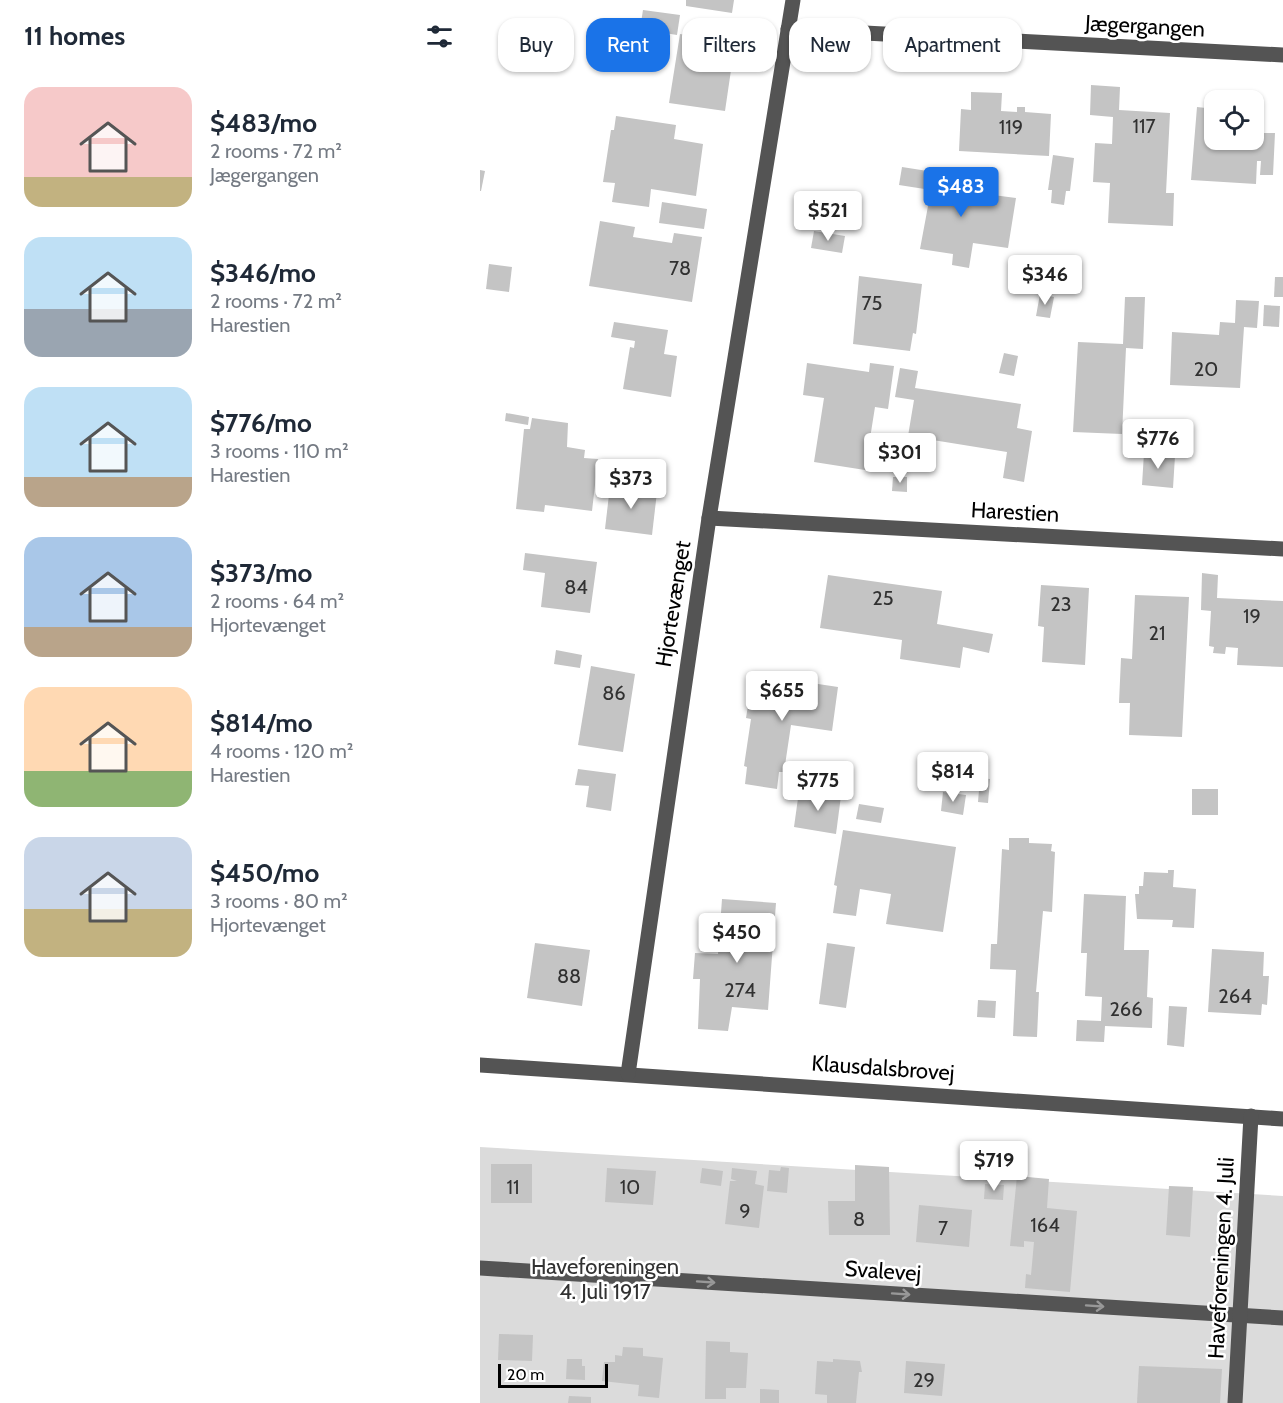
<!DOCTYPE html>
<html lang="en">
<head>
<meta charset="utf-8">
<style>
	:root { --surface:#fff; --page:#f6f6f7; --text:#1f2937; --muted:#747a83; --accent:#1a73e8 }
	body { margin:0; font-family:Cabin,sans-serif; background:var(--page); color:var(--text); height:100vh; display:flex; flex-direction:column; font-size:22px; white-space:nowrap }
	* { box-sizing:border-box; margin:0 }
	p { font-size:20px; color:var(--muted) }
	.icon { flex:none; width:33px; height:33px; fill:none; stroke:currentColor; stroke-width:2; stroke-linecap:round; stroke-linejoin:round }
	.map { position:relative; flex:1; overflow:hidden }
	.side { display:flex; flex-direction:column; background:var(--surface); width:480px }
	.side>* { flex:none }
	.top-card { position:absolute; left:18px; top:18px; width:570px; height:54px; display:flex; gap:12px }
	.fabs { position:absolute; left:724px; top:90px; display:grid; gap:12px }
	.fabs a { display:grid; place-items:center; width:60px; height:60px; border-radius:12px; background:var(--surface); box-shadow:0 2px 4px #0004; font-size:30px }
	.scale { position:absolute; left:18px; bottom:15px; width:110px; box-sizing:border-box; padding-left:6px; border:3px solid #000; border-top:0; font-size:16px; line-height:21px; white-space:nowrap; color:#000; -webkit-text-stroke:4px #fff; paint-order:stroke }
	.price { position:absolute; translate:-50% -51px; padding:0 14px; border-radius:6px; background:#fff; color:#222; font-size:20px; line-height:39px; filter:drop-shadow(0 2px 3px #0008) }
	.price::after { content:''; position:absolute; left:50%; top:36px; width:18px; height:14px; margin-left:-9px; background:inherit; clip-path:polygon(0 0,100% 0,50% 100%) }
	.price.on { background:var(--accent); color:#fff }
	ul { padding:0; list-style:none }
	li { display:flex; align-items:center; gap:18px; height:150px; padding:0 24px }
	li span { display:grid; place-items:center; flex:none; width:168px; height:120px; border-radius:18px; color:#555 }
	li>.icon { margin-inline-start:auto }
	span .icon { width:72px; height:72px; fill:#fffc; stroke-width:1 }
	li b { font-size:26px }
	h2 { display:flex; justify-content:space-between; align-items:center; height:72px; padding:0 24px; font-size:26px }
	.tag { padding:0 21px; border-radius:18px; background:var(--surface); box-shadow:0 2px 4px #0004; font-size:21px; line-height:54px }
	.tag.on { background:var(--accent); color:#fff }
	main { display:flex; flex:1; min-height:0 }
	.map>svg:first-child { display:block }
	.green { fill:#dbdbdb }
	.building { fill:#c4c4c4 }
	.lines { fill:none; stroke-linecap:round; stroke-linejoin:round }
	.minor { stroke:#545454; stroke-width:15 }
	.oneway { stroke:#989898 }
	.labels { text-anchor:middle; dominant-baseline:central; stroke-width:5; stroke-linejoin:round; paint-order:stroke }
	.number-label { font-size:20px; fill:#313131 }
	.street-label { font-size:22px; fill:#000; stroke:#fff }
	.park-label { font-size:22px; fill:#323232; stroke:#fff }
</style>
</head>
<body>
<main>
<section class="side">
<h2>11 homes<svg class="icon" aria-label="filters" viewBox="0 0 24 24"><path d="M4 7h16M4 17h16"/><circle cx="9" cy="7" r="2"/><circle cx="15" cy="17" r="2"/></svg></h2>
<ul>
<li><span style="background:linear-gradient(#f6c9c9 75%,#c2b280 0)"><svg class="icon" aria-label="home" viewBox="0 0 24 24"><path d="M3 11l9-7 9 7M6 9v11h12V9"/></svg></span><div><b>$483/mo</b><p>2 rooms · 72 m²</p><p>Jægergangen</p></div></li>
<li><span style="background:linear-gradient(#bfe0f5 60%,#9aa5b1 0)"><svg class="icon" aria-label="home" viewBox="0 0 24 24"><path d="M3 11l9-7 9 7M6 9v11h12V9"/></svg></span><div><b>$346/mo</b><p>2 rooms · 72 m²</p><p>Harestien</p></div></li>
<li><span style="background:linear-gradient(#bfe0f5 75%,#b9a48a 0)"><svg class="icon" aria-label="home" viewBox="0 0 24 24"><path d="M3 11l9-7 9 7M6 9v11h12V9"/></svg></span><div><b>$776/mo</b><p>3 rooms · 110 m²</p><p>Harestien</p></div></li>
<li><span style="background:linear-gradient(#a9c7e8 75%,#b9a48a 0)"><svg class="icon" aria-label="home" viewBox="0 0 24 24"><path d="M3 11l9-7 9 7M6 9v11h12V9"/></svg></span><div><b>$373/mo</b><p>2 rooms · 64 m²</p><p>Hjortevænget</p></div></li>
<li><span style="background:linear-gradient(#ffd9b3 70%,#8fb573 0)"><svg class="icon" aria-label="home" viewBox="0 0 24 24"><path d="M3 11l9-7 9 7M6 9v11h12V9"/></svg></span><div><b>$814/mo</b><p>4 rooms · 120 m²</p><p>Harestien</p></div></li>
<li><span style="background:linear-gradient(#c9d6e8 60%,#c2b280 0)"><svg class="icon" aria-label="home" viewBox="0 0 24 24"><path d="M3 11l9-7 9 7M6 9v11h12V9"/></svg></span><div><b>$450/mo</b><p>3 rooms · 80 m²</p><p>Hjortevænget</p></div></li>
</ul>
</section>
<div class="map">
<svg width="803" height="1403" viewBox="0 0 803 1403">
	<rect width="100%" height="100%" fill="#fff"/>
	<polygon class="green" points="0,1147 803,1196 803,1403 0,1403"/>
	<g class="building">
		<polygon points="206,0 254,0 252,13 206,6"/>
		<polygon points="163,10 200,15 197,35 160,29"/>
		<polygon points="200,34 255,43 245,111 189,103"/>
		<polygon points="611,85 640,87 639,110 690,113 686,193 694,193 693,226 628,223 630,183 613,182 615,143 632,144 633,117 610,115"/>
		<polygon points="491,92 522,93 521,111 537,112 537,107 545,107 545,112 571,114 569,156 479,151 481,109 491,110"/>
		<polygon points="717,107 735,109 735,140 774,140 774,111 781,111 780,133 795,133 793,175 780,175 781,161 777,161 776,184 711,180"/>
		<polygon points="136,116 196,125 194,139 223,144 216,196 171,189 169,207 132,202 135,183 123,182 131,130 134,130"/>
		<polygon points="573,155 594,158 590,191 586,191 584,205 571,203 572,190 568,190"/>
		<polygon points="422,167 454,172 452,187 536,198 528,248 493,243 489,268 472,265 473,254 440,249 451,190 419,185"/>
		<polygon points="0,170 5,171 1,191 0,191"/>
		<polygon points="182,202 227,209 224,229 179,223"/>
		<polygon points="120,221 155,227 153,237 192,243 194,233 222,237 212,302 109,286"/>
		<polygon points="334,231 365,236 362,253 331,248"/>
		<polygon points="9,264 32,267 29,292 6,289"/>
		<polygon points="379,276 442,284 436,334 433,333 430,351 373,344"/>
		<polygon points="795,277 803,277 803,297 794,297"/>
		<polygon points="560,294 574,297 570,318 556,316"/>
		<polygon points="645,297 665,297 663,349 646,348 642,434 593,432 598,342 643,344"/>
		<polygon points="756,300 779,301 777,328 764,327 760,388 690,385 692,332 739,335 740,322 755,323"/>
		<polygon points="784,305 800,306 799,327 783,326"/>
		<polygon points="134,322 188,330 184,354 197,356 191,397 143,389 150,347 154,348 155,341 131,337"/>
		<polygon points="524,353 538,356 534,376 519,373"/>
		<polygon points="327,363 389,372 390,363 414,366 408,409 395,407 385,470 334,462 344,398 323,395"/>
		<polygon points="420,368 438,371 435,388 541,404 537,428 552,431 544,482 523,478 527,452 428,436 434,400 415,397"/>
		<polygon points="26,413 49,417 48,425 25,421"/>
		<polygon points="52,418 88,423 87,447 105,450 104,458 118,459 112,511 65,505 64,512 36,509 44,429 50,429"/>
		<polygon points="664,453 695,456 693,488 662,485"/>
		<polygon points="413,477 427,477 427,492 412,491"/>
		<polygon points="130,486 177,492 172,535 125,529"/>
		<polygon points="45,553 117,562 110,613 61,607 65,573 43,570"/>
		<polygon points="722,573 738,575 737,598 803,601 803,667 757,665 758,648 746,647 745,654 733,653 734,647 729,646 731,611 721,610"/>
		<polygon points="348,575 462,591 457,624 513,634 509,653 483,647 480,668 420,659 422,640 340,628"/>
		<polygon points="561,585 609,588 605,665 562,662 564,627 558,626"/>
		<polygon points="655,595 709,597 702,737 649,735 650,703 639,703 641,658 652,659"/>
		<polygon points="76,650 102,655 100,668 74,664"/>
		<polygon points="111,666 155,674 143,752 98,745"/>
		<polygon points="273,674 358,687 352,731 311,725 304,772 299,772 297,789 265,784 267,767 264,766 271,719 266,718"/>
		<polygon points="98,769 136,774 131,811 106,807 109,786 95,785"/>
		<polygon points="500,778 510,779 508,803 498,802"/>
		<rect x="712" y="789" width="26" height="26"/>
		<polygon points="319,791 361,796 356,834 314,827"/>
		<polygon points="463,792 486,795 483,815 461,811"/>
		<polygon points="379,804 404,808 401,823 376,819"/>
		<polygon points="363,830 476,847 463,932 406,924 411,894 380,889 376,916 353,913 357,886 354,885"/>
		<polygon points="529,838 549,838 549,843 572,844 571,851 575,852 572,912 563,911 556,992 559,992 557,1037 533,1036 536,970 510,969 511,944 517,944 522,849 529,850"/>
		<polygon points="688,870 694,870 693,887 716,889 714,928 692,927 693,920 657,919 655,894 659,894 659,886 663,886 664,872 688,873"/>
		<polygon points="604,894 646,896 644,950 669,950 667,997 673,998 672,1028 625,1026 624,1042 596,1041 597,1020 621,1021 622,997 605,996 607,953 601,953"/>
		<polygon points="242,899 296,903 288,1010 252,1007 248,1031 218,1029 220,979 213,979 215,953 238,954"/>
		<polygon points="55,943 110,950 102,1006 47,998"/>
		<polygon points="347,943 375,947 366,1008 339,1004"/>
		<polygon points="732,949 784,952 783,976 789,976 787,1005 782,1004 781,1015 728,1012"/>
		<polygon points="498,1000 516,1001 515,1018 497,1017"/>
		<polygon points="689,1006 707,1007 704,1047 687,1045"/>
		<rect x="11" y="1164" width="41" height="39"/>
		<polygon points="375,1165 409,1167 410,1235 349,1235 348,1201 375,1201"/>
		<polygon points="301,1167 309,1168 307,1193 287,1191 289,1170 300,1171"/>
		<polygon points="127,1168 176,1171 173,1205 125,1202"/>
		<polygon points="222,1168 243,1171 241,1186 220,1183"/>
		<polygon points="252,1168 277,1171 275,1184 284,1186 279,1228 245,1224 250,1181 257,1181 251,1179"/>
		<polygon points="537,1176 569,1179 567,1208 597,1211 590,1292 545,1288 546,1274 551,1275 554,1242 544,1241 544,1247 530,1246"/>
		<polygon points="505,1184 524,1185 523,1200 504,1199"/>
		<polygon points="689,1186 713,1187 710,1237 686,1235"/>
		<polygon points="439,1205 492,1210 489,1247 436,1242"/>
		<polygon points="19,1334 53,1335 52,1361 18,1360"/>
		<polygon points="226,1341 250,1342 250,1352 268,1353 266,1388 246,1388 246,1399 225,1399"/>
		<polygon points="143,1347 163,1348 163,1356 183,1358 179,1398 158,1396 159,1385 122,1381 124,1362 135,1362 135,1355 142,1356"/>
		<polygon points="87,1359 102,1359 102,1366 105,1366 105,1380 86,1379"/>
		<polygon points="353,1359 380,1361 382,1372 379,1372 376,1403 347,1403 347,1395 335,1394 337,1361 353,1362"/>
		<polygon points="426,1361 465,1364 462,1396 424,1393"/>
		<polygon points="659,1366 742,1369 740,1403 657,1403"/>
		<polygon points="280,1389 299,1390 299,1403 280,1403"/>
		<polygon points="89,1396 111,1397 111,1403 88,1403"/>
	</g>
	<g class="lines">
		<g class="minor">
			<polyline points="308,29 803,55"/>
			<polyline points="229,518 803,549"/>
			<polyline points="0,1065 803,1119"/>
			<polyline points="148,1074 229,518 313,0"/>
			<polyline points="0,1268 803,1318"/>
			<polyline points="755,1403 771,1116"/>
		</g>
	</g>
	<defs><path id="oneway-shaft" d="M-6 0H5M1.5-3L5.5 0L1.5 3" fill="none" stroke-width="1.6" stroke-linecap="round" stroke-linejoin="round" transform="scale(1.5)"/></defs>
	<g class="oneway">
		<use href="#oneway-shaft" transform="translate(226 1282) rotate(4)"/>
		<use href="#oneway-shaft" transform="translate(421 1294) rotate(4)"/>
		<use href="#oneway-shaft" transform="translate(615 1306) rotate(4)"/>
	</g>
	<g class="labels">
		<g class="number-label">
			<text x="664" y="126">117</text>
			<text x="531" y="127">119</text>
			<text x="200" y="268">78</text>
			<text x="392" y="303">75</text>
			<text x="726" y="369">20</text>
			<text x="96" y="587">84</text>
			<text x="403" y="598">25</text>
			<text x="581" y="604">23</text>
			<text x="772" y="616">19</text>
			<text x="677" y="633">21</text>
			<text x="134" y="693">86</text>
			<text x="89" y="976">88</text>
			<text x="260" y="990">274</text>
			<text x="755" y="996">264</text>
			<text x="646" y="1009">266</text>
			<text x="33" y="1187">11</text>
			<text x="150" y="1187">10</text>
			<text x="265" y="1211">9</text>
			<text x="379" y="1219">8</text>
			<text x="565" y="1225">164</text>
			<text x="463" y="1228">7</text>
			<text x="444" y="1380">29</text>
		</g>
		<g class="street-label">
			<text transform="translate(665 26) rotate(3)">Jægergangen</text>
			<text transform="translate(535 512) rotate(3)">Harestien</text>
			<text transform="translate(193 604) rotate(-81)">Hjortevænget</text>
			<text transform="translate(403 1068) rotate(4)">Klausdalsbrovej</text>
			<text transform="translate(741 1258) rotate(-87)">Haveforeningen 4. Juli</text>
			<text transform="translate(403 1271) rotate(4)">Svalevej</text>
		</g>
		<g class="park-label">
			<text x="125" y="1266">Haveforeningen<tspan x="125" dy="25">4. Juli 1917</tspan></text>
		</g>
	</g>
</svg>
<div class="fabs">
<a><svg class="icon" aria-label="locate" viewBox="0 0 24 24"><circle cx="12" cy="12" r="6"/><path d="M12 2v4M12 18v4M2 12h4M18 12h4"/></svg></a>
</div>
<div class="scale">20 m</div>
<b class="price on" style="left:481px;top:218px">$483</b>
<b class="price" style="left:348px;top:242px">$521</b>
<b class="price" style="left:565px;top:306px">$346</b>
<b class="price" style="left:678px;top:470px">$776</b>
<b class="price" style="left:420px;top:484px">$301</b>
<b class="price" style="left:151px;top:510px">$373</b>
<b class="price" style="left:302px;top:722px">$655</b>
<b class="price" style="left:473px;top:803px">$814</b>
<b class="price" style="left:338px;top:812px">$775</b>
<b class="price" style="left:257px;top:964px">$450</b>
<b class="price" style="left:514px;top:1192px">$719</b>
<div class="top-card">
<a class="tag">Buy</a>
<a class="tag on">Rent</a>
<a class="tag">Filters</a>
<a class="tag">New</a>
<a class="tag">Apartment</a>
</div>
</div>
</main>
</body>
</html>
